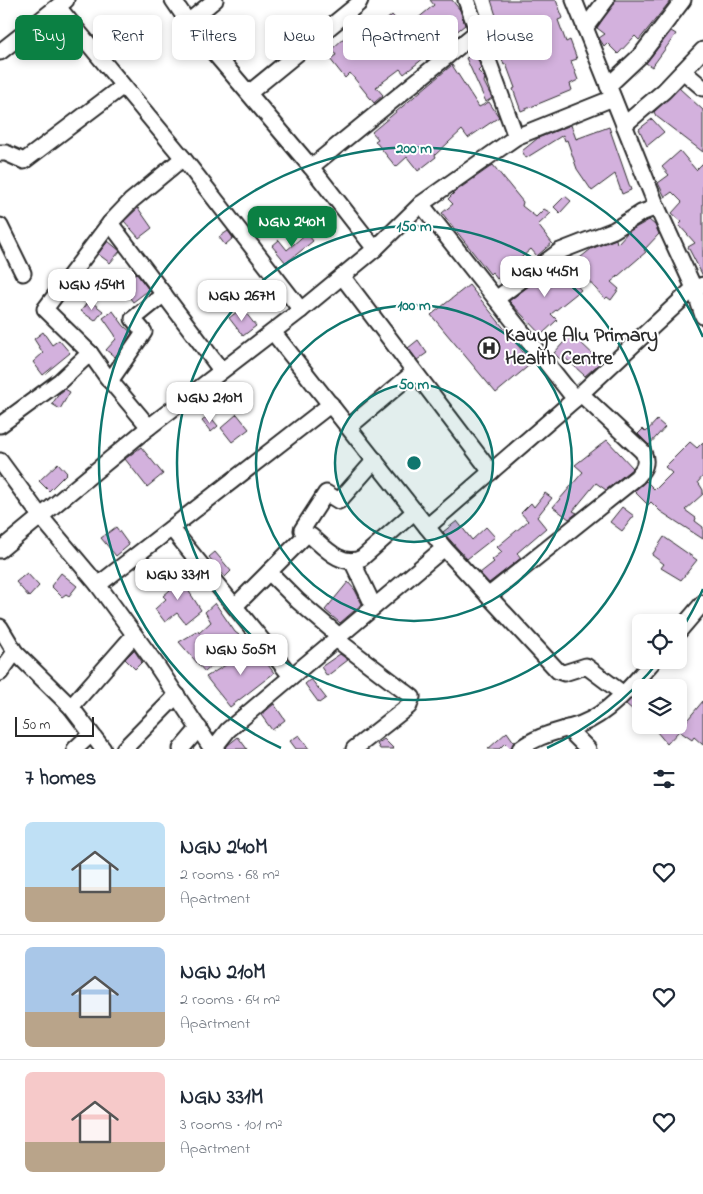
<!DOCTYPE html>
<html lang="en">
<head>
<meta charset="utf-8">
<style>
	:root { --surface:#fff; --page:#f6f6f7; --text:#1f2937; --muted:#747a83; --line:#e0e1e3; --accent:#0b8043 }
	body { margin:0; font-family:"Indie Flower",sans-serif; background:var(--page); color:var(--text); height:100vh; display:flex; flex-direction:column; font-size:19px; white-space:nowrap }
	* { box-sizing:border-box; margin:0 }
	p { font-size:16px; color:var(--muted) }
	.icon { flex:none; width:28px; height:28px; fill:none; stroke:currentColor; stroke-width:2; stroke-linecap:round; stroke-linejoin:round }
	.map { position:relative; height:749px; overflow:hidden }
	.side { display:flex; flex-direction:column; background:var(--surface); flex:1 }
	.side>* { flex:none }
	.guide { position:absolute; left:15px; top:15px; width:674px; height:45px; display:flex; gap:10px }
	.tools { position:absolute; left:632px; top:614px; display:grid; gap:10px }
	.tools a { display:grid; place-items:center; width:55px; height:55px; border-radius:8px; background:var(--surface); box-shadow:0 2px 8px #0003; font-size:25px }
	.scale { position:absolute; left:15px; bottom:12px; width:79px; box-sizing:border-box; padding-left:5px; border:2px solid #2b2b2b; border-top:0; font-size:14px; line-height:18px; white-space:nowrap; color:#2b2b2b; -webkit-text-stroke:4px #fff; paint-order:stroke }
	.price { position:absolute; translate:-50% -42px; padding:0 11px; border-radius:10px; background:#fff; color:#222; font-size:16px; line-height:32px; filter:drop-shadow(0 1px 2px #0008) }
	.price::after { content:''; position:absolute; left:50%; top:30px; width:15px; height:11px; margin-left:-8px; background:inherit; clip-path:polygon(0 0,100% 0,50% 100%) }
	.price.current { background:var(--accent); color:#fff }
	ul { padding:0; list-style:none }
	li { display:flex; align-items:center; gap:15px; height:125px; padding:0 25px }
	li+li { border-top:1px solid var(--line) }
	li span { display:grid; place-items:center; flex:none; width:140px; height:100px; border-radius:8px; color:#555 }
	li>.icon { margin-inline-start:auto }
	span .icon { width:60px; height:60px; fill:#fffc; stroke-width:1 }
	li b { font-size:21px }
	h2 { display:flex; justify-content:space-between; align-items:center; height:60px; padding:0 25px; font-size:21px }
	.pill { padding:0 18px; border-radius:8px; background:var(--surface); box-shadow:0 2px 8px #0003; font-size:18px; line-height:45px }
	.pill.current { background:var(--accent); color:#fff }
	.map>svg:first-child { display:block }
	.building { fill:#d3b1dd; stroke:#2b2b2b }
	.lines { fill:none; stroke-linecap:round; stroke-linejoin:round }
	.minor-casing { stroke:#2b2b2b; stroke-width:19 }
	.minor { stroke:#fff; stroke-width:15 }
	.ring { fill:none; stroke:#0f766e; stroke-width:2.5 }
	.labels { text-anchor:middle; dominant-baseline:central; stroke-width:4; stroke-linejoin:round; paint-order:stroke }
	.poi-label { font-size:20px; font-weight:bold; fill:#2b2b2b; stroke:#fff; text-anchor:start }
	.centre { fill:#0f766e; stroke:#fff; stroke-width:2.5 }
	.ring-label { font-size:15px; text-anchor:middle; font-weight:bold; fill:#0f766e; stroke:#fff; stroke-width:4; stroke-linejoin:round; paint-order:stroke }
</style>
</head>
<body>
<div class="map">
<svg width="703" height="749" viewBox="0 0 703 749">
	<rect width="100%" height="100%" fill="#fff"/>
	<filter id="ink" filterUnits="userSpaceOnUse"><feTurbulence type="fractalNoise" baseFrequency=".02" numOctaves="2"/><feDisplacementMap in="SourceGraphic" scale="10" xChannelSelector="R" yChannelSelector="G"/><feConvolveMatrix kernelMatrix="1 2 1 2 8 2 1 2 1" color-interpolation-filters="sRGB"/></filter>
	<g filter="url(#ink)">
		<g class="building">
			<polygon points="430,0 452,0 460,10 465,25 404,74 400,69 376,87 383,95 374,103 350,73 345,78 330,59 336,55 332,49 345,37 355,49 386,25 384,22 392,15 405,29 434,5"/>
			<polygon points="491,0 556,0 563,18 558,20 566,42 570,40 577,59 571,61 578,80 570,84 572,90 521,111 513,89 515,88 506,64 504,65 490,22 497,19"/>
			<polygon points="615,0 671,0 639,40 635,36 618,54 607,43 604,46 599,38 605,34 597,28"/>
			<polygon points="671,31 676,34 652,67 646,63"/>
			<polygon points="476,54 481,68 478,71 485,78 484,82 492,98 486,102 466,58"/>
			<polygon points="452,65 479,107 489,102 499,117 468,138 462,130 435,155 436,157 418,171 407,157 396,167 375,141 378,139 372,132"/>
			<polygon points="679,88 703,110 703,152 656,116 654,112"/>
			<polygon points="652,119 664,132 647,146 639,129"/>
			<polygon points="571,125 576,139 609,127 631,190 622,194 615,174 592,191 577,169 567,140 565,141 563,135 526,158 522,151 538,138"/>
			<polygon points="680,151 696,170 703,163 703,276 688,247 695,243 679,225 682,222 672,213 682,202 672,192 665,197 658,183 669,175 662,167"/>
			<polygon points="493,165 523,202 522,206 536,217 544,209 551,213 538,225 552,243 537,256 531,249 497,279 492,272 490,274 442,213 453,204 448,199 456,191"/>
			<polygon points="565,196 571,201 560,213 554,207"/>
			<polygon points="138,208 152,228 139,238 124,221"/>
			<polygon points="649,220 655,225 659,234 644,250 646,252 611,282 619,289 611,300 607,297 605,299 586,278 588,276 576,261 591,249 616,239 617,244 628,232"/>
			<polygon points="228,231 233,238 225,245 219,237"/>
			<polygon points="307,233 313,241 286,263 272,246 279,240 287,250"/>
			<polygon points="108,241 120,251 110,263 98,254"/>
			<polygon points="558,264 581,290 551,314 557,320 541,335 509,301"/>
			<polygon points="136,273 149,290 133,302 120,285"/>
			<polygon points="469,285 532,363 496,393 431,315"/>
			<polygon points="89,300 103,311 95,321 81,311"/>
			<polygon points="242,308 256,326 243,336 229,318"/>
			<polygon points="113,311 124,326 132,333 115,357 106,350 116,339 115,335 103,318"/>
			<polygon points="574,331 581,337 578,340 601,362 585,376 563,356 560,359 554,353"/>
			<polygon points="43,332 52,345 59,340 70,353 43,375 33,362 43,353 34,339"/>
			<polygon points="418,340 427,353 417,360 408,348"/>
			<polygon points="65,389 70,392 60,409 52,404 59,394"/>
			<polygon points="237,414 249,429 232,442 221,428"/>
			<polygon points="209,415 218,426 211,432 202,421"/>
			<polygon points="657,420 665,427 649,445 638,434 643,429 646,432"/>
			<polygon points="607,440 633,468 606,490 596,483 573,511 577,513 569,519 553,507 583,472 575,465"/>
			<polygon points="690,442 697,448 703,442 703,476 698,482 703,490 703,494 685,510 696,518 695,521 703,527 703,539 660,511 651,502 648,505 634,491 646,481 655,490 672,473 665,467"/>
			<polygon points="141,447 163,474 147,487 125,459"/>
			<polygon points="58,463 67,473 49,491 39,481"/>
			<polygon points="545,493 552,498 537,517 546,528 517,553 521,558 489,583 480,573 494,562 492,560 502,552 497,547 528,521 521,513 531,503 534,507"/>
			<polygon points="622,507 634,516 622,531 610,522"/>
			<polygon points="457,521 472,540 486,527 495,537 467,559 443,532"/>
			<polygon points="116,527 129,545 116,556 101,538"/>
			<polygon points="664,537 697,560 681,580 661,568 664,564 652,555"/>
			<polygon points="215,552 231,571 225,577 209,557"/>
			<polygon points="177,568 189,589 188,590 201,610 185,623 177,613 165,622 155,609 166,599 163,596 177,584 172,574"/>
			<polygon points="27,573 39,586 29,597 16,582"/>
			<polygon points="61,573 77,586 69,596 66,594 62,597 51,586"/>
			<polygon points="348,582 355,590 362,604 340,623 325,610"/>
			<polygon points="215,603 235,632 243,638 205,672 179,642 198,631 199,633 211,622 205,612"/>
			<polygon points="255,647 274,673 230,707 206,677"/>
			<polygon points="134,650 142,662 135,669 125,659"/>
			<polygon points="340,654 348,660 327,676 321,667"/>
			<polygon points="311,679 326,698 319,703 305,684"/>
			<polygon points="650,679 659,688 642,688"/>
			<polygon points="641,689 641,717 626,704"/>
			<polygon points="703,701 703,745 694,737 692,740 679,731 667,744 651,725 683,725"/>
			<polygon points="274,704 285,720 272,730 261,715"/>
			<polygon points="507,732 514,742 511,749 505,743 499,749 488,749"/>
			<polygon points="299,735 309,749 296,749 290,741"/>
			<polygon points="238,737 247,749 225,749 228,745"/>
			<polygon points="384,739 394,749 380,749 377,744"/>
		</g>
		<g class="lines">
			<g class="minor-casing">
				<g id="minor">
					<polyline points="173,0 188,22 311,167 375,249"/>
					<polyline points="466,0 516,137"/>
					<polyline points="574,0 657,207 694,288 703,316"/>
					<polyline points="58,7 183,158 301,310"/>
					<polyline points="188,22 215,0"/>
					<polyline points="585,28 606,0"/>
					<polyline points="0,52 66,0"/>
					<polyline points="683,71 703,88"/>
					<polyline points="608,86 641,55 683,0"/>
					<polyline points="249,93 358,4 360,0"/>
					<polyline points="624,125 664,91 703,50"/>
					<polyline points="0,153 6,153 24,161 123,86"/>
					<polyline points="311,167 478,31"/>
					<polyline points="421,204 575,399"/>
					<polyline points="110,223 221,370"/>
					<polyline points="0,226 23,273"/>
					<polyline points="342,276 491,472"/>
					<polyline points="496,299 560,251 614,230 641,213 657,207"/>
					<polyline points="273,332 427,527"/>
					<polyline points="90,353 107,377 149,427"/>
					<polyline points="110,381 144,332 133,319 164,294"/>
					<polyline points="0,425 60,381 90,353 45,309 110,223 131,201 183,158"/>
					<polyline points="349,427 414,372"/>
					<polyline points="0,461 41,517 98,585 155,663 212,749"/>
					<polyline points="172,529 291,676"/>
					<polyline points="305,536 302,530 326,493 339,501 375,460"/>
					<polyline points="444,548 558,671 564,673 586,666 622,693"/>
					<polyline points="0,550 149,427 301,310 375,249 421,204 516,137 613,98"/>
					<polyline points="352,561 374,607"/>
					<polyline points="269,572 298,601 339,636"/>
					<polyline points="98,585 331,404"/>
					<path d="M488 596 637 477C644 469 648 463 643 452L581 394"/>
					<path d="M235 606 305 536H311C325 548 342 568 362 558L415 511"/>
					<polyline points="0,627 15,652 71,707 103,749"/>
					<polyline points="679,631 703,603"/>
					<polyline points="336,639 412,697 409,706 354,749"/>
					<polyline points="0,673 15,652"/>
					<polyline points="71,707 134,635"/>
					<polyline points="567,728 588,749"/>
					<polyline points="75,749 91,734"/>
					<polyline points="124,749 177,695"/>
					<polyline points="181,749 199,728"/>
					<polyline points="213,749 228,730 444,548 427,527 575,399 694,288 703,285"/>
					<path d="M520 749C539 734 559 732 581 724 609 714 635 682 654 660"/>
				</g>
			</g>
			<use href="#minor" class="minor"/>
		</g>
	</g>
	<circle cx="414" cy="463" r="79" fill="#0f766e" fill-opacity=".12"/>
	<g class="ring">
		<circle cx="414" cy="463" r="79"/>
		<circle cx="414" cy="463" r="158"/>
		<circle cx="414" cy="463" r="237"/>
		<path d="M703 589A315 315 0 0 1 680 632M659 661A315 315 0 0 1 547 748M281 748A315 315 0 1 1 703 337"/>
	</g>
	<defs>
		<g id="hospital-ring" transform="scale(1.125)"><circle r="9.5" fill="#fff" stroke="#2b2b2b" stroke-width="1.5"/><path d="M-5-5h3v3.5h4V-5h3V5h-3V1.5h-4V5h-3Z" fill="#2b2b2b"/></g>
	</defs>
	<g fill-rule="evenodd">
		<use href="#hospital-ring" x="489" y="348"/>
	</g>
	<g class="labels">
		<g class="poi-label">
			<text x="505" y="336">Kauye Alu Primary<tspan x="505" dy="23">Health Centre</tspan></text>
		</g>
	</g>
	<circle cx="414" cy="463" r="8" class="centre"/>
	<g class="ring-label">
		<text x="414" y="153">200 m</text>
		<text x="414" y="231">150 m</text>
		<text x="414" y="310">100 m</text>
		<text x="414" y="389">50 m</text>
	</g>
</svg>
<div class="tools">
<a><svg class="icon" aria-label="locate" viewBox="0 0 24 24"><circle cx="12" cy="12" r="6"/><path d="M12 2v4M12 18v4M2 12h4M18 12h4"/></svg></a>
<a><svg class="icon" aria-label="layers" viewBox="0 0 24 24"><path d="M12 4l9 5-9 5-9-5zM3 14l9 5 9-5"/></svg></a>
</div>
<div class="scale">50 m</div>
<b class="price current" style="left:292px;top:248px">NGN 240M</b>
<b class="price" style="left:545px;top:298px">NGN 445M</b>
<b class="price" style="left:92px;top:311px">NGN 154M</b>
<b class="price" style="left:242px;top:322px">NGN 267M</b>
<b class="price" style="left:210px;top:424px">NGN 210M</b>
<b class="price" style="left:178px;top:601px">NGN 331M</b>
<b class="price" style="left:241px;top:676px">NGN 505M</b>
<div class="guide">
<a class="pill current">Buy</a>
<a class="pill">Rent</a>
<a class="pill">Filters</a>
<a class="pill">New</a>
<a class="pill">Apartment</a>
<a class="pill">House</a>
</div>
</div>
<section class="side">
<h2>7 homes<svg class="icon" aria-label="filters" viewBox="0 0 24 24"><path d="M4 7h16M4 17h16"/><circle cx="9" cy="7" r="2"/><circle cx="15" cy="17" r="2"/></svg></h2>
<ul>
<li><span style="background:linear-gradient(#bfe0f5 65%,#b9a48a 0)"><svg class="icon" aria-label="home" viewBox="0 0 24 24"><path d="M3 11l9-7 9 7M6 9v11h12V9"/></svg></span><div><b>NGN 240M</b><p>2 rooms · 68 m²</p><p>Apartment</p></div><svg class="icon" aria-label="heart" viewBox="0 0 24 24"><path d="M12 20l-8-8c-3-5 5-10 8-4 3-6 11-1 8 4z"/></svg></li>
<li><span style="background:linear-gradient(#a9c7e8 65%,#b9a48a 0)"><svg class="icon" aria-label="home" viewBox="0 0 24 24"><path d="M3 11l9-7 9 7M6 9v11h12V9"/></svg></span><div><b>NGN 210M</b><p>2 rooms · 64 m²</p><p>Apartment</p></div><svg class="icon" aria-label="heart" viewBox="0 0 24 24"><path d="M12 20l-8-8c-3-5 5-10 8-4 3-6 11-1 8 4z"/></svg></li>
<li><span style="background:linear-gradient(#f6c9c9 70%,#b9a48a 0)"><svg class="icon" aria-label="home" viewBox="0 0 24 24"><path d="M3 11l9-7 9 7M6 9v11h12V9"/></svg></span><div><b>NGN 331M</b><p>3 rooms · 101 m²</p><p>Apartment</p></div><svg class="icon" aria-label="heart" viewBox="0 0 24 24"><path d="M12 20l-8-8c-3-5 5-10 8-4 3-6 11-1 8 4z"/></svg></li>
</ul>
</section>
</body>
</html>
